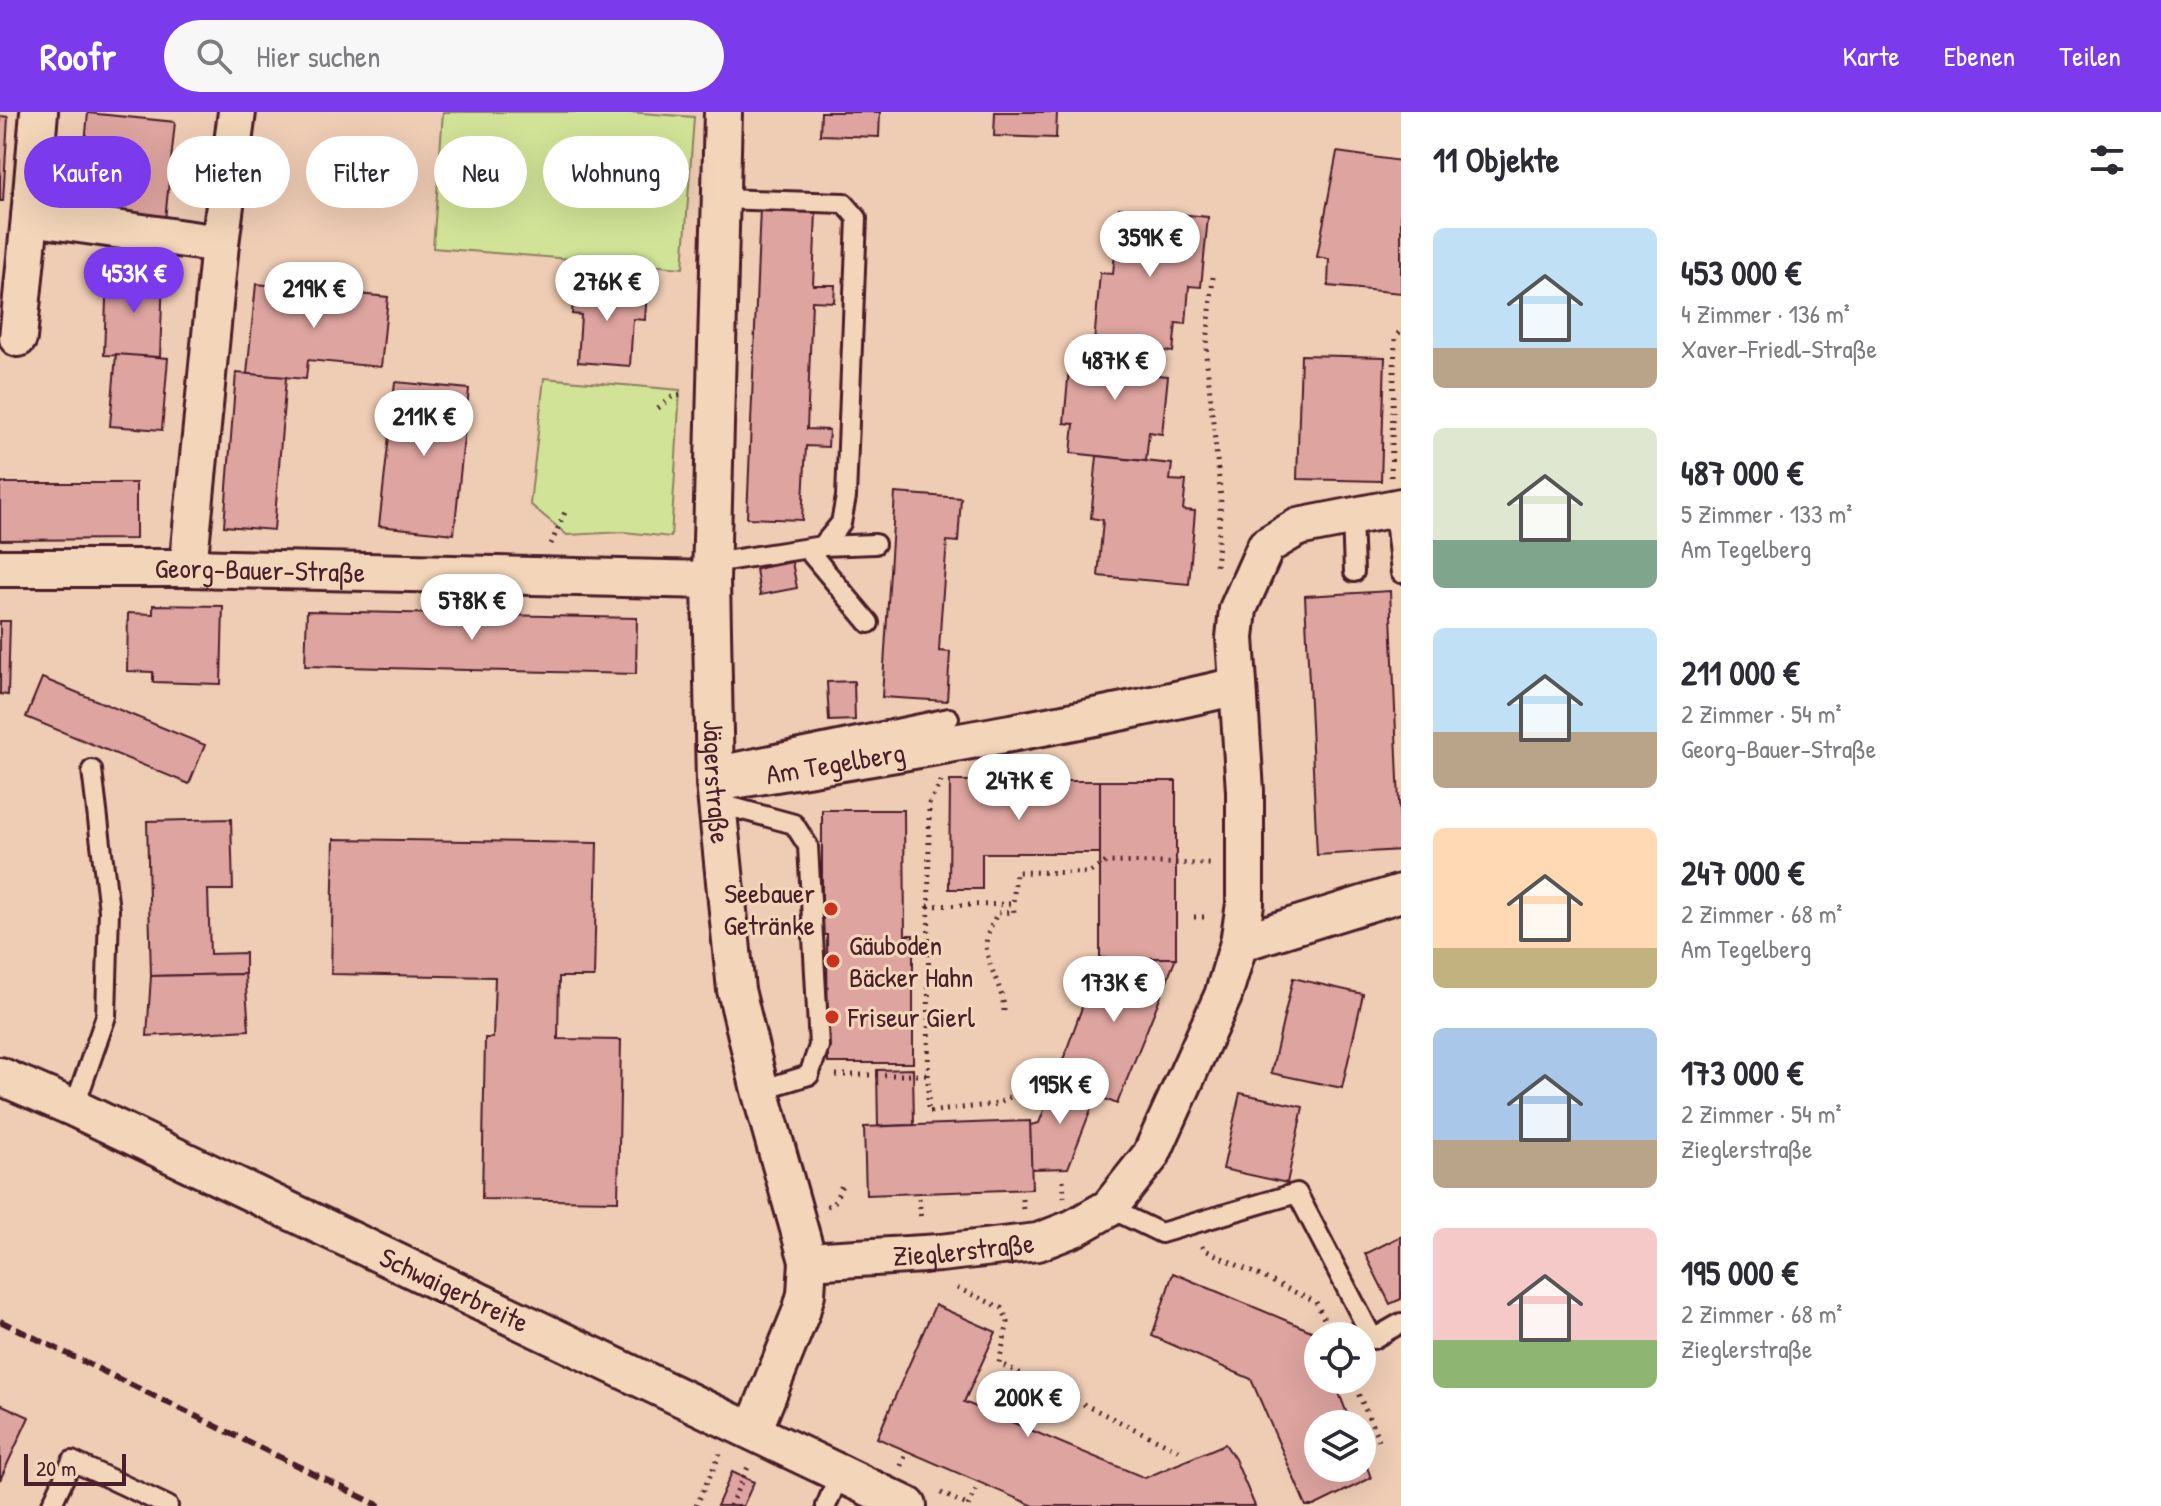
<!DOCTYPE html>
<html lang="de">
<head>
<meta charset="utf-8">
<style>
	:root { --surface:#fff; --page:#f7f7f7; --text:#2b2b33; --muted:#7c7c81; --accent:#7c3aed }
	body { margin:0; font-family:"Patrick Hand",sans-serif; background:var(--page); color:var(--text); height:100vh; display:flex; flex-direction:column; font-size:30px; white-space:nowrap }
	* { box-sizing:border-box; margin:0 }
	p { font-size:26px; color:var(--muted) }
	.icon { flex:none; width:44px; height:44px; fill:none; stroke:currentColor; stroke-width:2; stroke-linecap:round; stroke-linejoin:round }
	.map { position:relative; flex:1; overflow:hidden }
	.drawer { display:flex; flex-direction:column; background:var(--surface); width:760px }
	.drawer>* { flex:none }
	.top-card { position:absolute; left:24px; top:24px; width:760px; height:72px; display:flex; gap:16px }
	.buttons { position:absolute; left:1304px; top:1210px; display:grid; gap:16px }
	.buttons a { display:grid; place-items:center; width:72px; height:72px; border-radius:50%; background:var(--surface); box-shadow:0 8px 32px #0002; font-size:40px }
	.scale { position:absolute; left:24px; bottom:20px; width:102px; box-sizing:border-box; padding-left:8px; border:4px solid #4a1f2b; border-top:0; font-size:22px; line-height:28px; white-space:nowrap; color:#4a1f2b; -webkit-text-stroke:6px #f3d6b9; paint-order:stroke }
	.price { position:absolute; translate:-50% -68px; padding:0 18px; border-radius:28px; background:#fff; color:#222; font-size:26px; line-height:52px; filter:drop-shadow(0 2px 4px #0008) }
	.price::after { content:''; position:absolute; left:50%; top:48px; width:24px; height:18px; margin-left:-12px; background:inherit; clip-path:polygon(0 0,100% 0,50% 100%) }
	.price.current { background:var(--accent); color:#fff }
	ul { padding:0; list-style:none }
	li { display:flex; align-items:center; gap:24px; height:200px; padding:0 32px }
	li span { display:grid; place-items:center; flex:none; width:224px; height:160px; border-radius:12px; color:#555 }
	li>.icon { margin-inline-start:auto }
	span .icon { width:96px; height:96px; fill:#fffc; stroke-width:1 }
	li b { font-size:34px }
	h2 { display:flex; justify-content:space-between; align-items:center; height:96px; padding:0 32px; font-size:34px }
	.chip { padding:0 28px; border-radius:36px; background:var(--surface); box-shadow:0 8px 32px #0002; font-size:28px; line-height:72px }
	.chip.current { background:var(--accent); color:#fff }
	header { display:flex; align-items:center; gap:48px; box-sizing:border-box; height:112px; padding:0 40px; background:var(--accent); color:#fff }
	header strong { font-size:38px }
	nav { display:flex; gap:44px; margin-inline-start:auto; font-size:28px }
	.search { width:560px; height:72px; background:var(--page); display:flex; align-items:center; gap:20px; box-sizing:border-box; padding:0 28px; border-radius:44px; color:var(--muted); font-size:30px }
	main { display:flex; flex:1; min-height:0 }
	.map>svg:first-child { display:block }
	.green { fill:#d1e397; stroke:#8e8161; stroke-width:2 }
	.building { fill:#dea49f; stroke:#4a1f2b; stroke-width:2 }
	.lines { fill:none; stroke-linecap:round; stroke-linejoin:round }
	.service-casing { stroke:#4a1f2b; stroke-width:24 }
	.minor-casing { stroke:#4a1f2b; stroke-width:42 }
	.path { stroke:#4a1f2b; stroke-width:5; stroke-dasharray:2 6; stroke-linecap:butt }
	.service { stroke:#f3d6b9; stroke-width:18 }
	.minor { stroke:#f3d6b9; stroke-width:36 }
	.rail { stroke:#4a1f2b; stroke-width:6; stroke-dasharray:12 6; stroke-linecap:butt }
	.poi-dot { fill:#c8321e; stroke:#f3d6b9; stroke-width:3 }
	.labels { text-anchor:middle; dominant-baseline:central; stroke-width:6; stroke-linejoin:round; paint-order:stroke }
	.street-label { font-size:28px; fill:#4a1f2b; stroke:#f3d6b9 }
	.poi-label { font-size:28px; fill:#4a1f2b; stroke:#f3d6b9; text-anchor:start }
</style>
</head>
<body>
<header>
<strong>Roofr</strong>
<div class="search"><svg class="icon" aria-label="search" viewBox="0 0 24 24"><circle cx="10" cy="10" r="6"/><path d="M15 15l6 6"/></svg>Hier suchen</div>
<nav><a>Karte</a><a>Ebenen</a><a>Teilen</a></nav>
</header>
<main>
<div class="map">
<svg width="1401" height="1394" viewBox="0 0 1401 1394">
	<rect width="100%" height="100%" fill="#efccb4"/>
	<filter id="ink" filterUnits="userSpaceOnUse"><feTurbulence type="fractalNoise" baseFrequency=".0125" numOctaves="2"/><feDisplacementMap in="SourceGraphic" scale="16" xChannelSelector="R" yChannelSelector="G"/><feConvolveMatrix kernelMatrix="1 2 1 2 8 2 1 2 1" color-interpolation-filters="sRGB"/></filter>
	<g filter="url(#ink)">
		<g class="green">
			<polygon points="443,0 628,0 694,5 683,156 433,136"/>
			<polygon points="544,266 680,278 671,425 624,420 567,423 530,392"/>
		</g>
		<g class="building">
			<polygon points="821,0 880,0 879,25 820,23"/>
			<polygon points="995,0 1057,0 1056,26 994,24"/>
			<polygon points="88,1 175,10 165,108 78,100"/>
			<polygon points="0,4 8,5 3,89 0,89"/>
			<polygon points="1337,40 1401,49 1401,181 1328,174 1329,147 1317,145"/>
			<polygon points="760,96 816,99 813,173 835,173 834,190 812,189 807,317 829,318 828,335 806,334 802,408 747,406"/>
			<polygon points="1119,96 1208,105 1201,175 1189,174 1186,212 1176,211 1173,240 1094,232 1100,161 1113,162"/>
			<polygon points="107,161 163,163 160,245 104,243"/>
			<polygon points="256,172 388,185 381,255 308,248 306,267 247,262"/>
			<polygon points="574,173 647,178 645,208 633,207 630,254 578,250 581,203 572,202"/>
			<polygon points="1083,231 1158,240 1156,263 1168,264 1162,322 1149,320 1146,349 1071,341 1074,312 1064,311 1069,256 1081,257"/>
			<polygon points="116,242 168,246 162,318 110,314"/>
			<polygon points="1301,243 1385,245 1381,369 1297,367"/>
			<polygon points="236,261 286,265 274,418 224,414"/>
			<polygon points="395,270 469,277 454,422 379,414"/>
			<polygon points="1097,344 1172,352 1170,368 1186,369 1183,398 1195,399 1189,472 1098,464 1103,408 1091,406"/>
			<polygon points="0,371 136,371 136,427 0,428"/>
			<polygon points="895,381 961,386 958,430 947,429 941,505 939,539 950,540 947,589 882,585"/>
			<polygon points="792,450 797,476 760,483 756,457"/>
			<polygon points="1390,479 1401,738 1317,743 1305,484"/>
			<polygon points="153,493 223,494 221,572 153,570 153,560 127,559 128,501 153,502"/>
			<polygon points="307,499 637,506 636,562 305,554"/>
			<polygon points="0,509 10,509 8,583 0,582"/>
			<polygon points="42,566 205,633 189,672 26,605"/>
			<polygon points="854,569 855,608 829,609 827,570"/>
			<polygon points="950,669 1100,669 1100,741 982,741 982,777 949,777"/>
			<rect x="1100" y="669" width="76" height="177"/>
			<polygon points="822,698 904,698 905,823 913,823 913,951 828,951 827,823 822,823"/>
			<polygon points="231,707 233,778 208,778 210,842 245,841 245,862 151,864 147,709"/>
			<polygon points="334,727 597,731 594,865 559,865 558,927 621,928 618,1089 482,1087 485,926 493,926 495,865 331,862"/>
			<polygon points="1100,846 1176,846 1117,992 1056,967"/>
			<polygon points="245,862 249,918 147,924 151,864"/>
			<polygon points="1293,866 1363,882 1342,976 1271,961"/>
			<polygon points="913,957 914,1013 878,1014 877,958"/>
			<polygon points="1056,967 1097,982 1068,1056 1031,1057 1030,1013 1039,1011"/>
			<polygon points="1240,981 1303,995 1287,1071 1223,1057"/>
			<polygon points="1030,1009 1032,1077 866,1083 864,1015"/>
			<polygon points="1401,1124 1401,1187 1390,1192 1365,1142"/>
			<polygon points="1173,1161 1316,1221 1318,1268 1334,1268 1351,1312 1318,1312 1318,1356 1362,1356 1362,1341 1371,1366 1314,1394 1306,1394 1251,1267 1152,1224"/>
			<polygon points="935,1193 996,1220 964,1290 1145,1366 1225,1332 1235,1347 1255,1394 1034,1394 877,1326"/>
			<polygon points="0,1292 29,1305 0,1368"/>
			<polygon points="732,1360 754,1370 743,1394 717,1394"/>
		</g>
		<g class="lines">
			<g class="service-casing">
				<g id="service">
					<polyline points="1390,398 1396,416 1401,461"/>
					<polyline points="1352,405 1354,460"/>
					<polyline points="822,434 875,432"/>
					<polyline points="807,437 869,511"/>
					<polyline points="712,451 822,434 841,411 846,385 857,106 844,91 721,87"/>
					<polyline points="722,653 949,606"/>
					<polyline points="717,691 794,712 808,734 819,934 809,963 760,978"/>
					<polyline points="74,996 106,904 109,798 92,658"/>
					<polyline points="1109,1096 1161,1121 1297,1081 1373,1227 1401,1211"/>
					<polyline points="51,1394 72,1349 168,1394"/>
					<polyline points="826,1394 840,1361"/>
				</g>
			</g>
			<g class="minor-casing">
				<g id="minor">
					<polyline points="39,0 30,105 220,132 237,0"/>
					<path id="s1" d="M723 0 711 468 715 671 736 878 760 978 808 1149 806 1182 801 1200 753 1319"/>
					<polyline points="18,226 30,105"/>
					<path id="s2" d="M0 456H188L711 468"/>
					<polyline points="188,456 220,132"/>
					<path id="s3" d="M715 671C890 642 1065 615 1237 574"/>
					<polyline points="1239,831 1401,781"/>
					<path id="s4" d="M0 964 74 996 908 1394"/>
					<path id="s5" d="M808 1149 940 1141 1038 1130 1074 1116 1109 1096 1151 1043 1223 884 1239 831 1245 792V679L1235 526 1238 497 1266 434 1298 415 1401 395"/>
				</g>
			</g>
			<g class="path">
				<polyline points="1213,165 1206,243 1221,386 1216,457"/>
				<polyline points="658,296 672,285 683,283"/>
				<polyline points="1391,365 1395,227 1401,217"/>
				<polyline points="551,432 565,400"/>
				<polyline points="941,669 929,692 928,1000 997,992 1037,970 1048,973"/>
				<polyline points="928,794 1013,792 1016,760 1089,761 1106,750 1211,752"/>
				<polyline points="1194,805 1210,805"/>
				<path d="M1004 899C1004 874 982 849 987 825 989 817 994 809 997 801L1014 800 1013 792"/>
				<polyline points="836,963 927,963"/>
				<polyline points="1063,1068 1064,1085"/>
				<polyline points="919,1086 921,1109"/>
				<polyline points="1022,1087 1023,1098"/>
				<polyline points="827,1094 834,1091 842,1073"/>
				<polyline points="1202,1134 1203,1137 1316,1190 1332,1224"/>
				<polyline points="957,1176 1002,1196 1008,1210 999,1251 1180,1339"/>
				<polyline points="1352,1268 1379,1328"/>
				<polyline points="901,1354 906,1342"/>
				<polyline points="941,1381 969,1394"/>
				<polyline points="696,1394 720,1342"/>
				<polyline points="730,1394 748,1355"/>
				<polyline points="968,1394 977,1375"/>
			</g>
			<use href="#service" class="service"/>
			<use href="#minor" class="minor"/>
			<polyline class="rail" points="0,1209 380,1394"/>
		</g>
	</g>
	<g class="poi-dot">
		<circle cx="831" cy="797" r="8"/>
		<circle cx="833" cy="849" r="8"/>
		<circle cx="832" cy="905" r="8"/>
	</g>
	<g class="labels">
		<g class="street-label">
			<text stroke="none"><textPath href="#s2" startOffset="260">Georg-Bauer-Straße</textPath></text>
			<text stroke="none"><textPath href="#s3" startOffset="122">Am Tegelberg</textPath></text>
			<text stroke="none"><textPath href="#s1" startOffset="670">Jägerstraße</textPath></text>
			<text stroke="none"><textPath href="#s5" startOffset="156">Zieglerstraße</textPath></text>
			<text stroke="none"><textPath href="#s4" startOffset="502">Schwaigerbreite</textPath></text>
		</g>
		<g class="poi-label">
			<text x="815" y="781" text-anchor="end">Seebauer<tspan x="815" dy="32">Getränke</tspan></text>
			<text x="849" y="833">Gäuboden<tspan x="849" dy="32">Bäcker Hahn</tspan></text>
			<text x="848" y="905">Friseur Gierl</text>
		</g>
	</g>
</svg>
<div class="buttons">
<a><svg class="icon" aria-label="locate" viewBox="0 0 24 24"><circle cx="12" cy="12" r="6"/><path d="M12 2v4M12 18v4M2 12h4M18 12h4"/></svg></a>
<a><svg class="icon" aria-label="layers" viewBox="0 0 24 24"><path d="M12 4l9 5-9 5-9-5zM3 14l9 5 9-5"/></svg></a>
</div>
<div class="scale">20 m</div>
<b class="price" style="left:1150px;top:167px">359K €</b>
<b class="price current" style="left:134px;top:203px">453K €</b>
<b class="price" style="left:607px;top:211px">276K €</b>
<b class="price" style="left:314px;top:218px">219K €</b>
<b class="price" style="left:1115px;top:290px">487K €</b>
<b class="price" style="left:424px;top:346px">211K €</b>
<b class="price" style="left:472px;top:530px">578K €</b>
<b class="price" style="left:1019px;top:710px">247K €</b>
<b class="price" style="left:1114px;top:912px">173K €</b>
<b class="price" style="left:1060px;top:1014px">195K €</b>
<b class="price" style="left:1028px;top:1327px">200K €</b>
<div class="top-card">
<a class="chip current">Kaufen</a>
<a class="chip">Mieten</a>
<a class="chip">Filter</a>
<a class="chip">Neu</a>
<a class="chip">Wohnung</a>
</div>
</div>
<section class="drawer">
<h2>11 Objekte<svg class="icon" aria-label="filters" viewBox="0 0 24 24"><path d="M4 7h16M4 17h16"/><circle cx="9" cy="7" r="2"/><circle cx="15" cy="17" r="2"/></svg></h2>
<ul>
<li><span style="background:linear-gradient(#bfe0f5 75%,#b9a48a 0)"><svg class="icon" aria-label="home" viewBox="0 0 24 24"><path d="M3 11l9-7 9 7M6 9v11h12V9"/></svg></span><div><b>453 000 €</b><p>4 Zimmer · 136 m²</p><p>Xaver-Friedl-Straße</p></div></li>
<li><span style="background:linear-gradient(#dfe7d0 70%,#7fa58c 0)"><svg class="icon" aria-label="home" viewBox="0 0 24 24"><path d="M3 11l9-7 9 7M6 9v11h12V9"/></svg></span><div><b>487 000 €</b><p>5 Zimmer · 133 m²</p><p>Am Tegelberg</p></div></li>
<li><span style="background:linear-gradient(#bfe0f5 65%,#b9a48a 0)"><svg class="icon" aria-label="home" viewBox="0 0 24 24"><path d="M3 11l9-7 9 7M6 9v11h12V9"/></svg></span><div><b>211 000 €</b><p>2 Zimmer · 54 m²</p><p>Georg-Bauer-Straße</p></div></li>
<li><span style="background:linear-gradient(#ffd9b3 75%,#c2b280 0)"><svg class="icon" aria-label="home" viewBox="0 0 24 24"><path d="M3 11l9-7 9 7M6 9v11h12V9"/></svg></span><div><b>247 000 €</b><p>2 Zimmer · 68 m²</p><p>Am Tegelberg</p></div></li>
<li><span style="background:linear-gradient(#a9c7e8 70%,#b9a48a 0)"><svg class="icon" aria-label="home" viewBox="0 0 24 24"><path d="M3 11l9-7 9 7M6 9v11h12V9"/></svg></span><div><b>173 000 €</b><p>2 Zimmer · 54 m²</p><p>Zieglerstraße</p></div></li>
<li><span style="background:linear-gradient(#f6c9c9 70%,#8fb573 0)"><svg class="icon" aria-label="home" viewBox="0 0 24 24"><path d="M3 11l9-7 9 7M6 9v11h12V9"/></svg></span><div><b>195 000 €</b><p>2 Zimmer · 68 m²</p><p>Zieglerstraße</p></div></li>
</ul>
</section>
</main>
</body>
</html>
